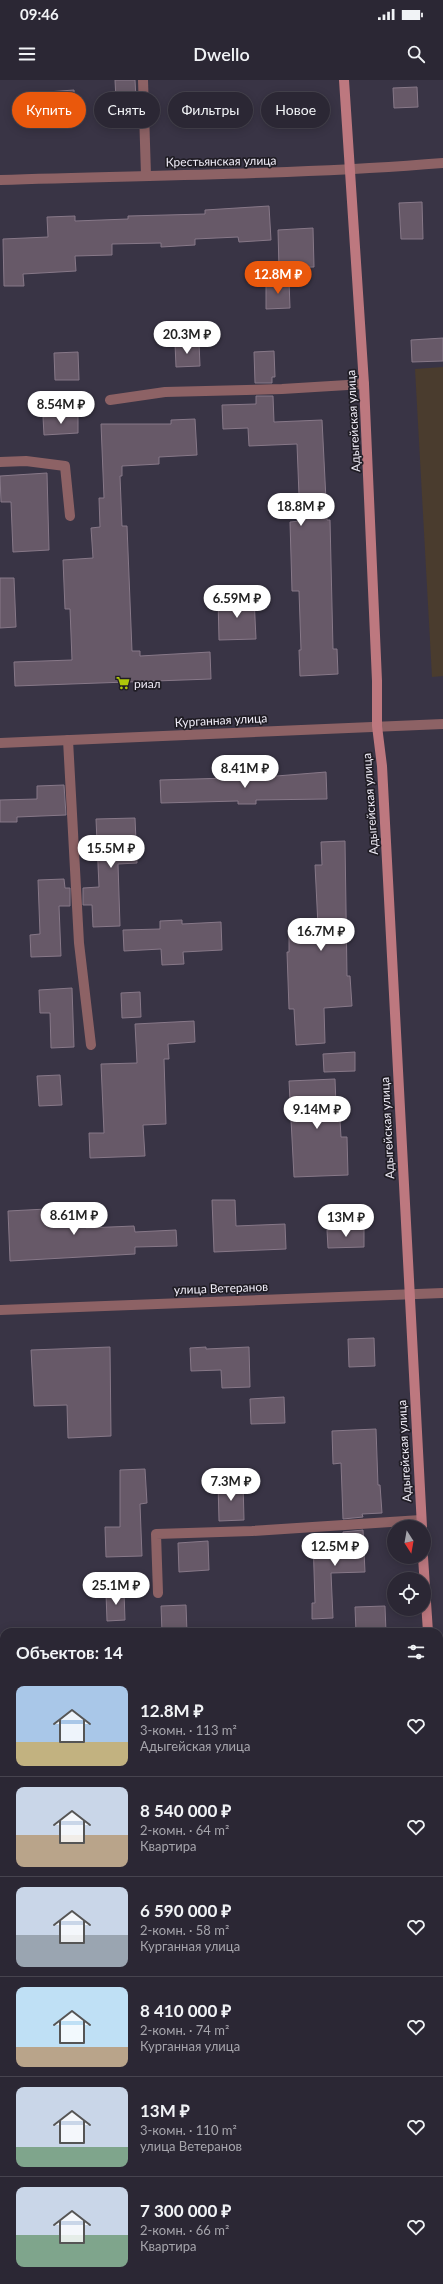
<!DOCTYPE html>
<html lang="ru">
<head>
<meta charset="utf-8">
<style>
	:root { --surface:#2b2734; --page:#332f3c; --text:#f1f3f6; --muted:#a6a5ac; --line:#47444f; --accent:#ea580c }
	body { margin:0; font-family:Lato,sans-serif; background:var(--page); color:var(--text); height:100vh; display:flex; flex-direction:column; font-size:15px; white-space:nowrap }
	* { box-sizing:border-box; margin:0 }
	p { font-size:13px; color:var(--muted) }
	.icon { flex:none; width:22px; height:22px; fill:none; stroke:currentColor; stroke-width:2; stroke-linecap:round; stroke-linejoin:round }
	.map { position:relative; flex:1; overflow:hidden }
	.panel { position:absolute; left:0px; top:1548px; width:443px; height:656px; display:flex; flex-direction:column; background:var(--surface); border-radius:12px 12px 0 0; box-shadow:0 2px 10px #0003,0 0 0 1px var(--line) }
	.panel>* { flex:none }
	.banner { position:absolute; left:12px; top:12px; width:419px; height:36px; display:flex; gap:8px }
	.needle { width:26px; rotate:169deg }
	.fabs { position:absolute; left:387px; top:1440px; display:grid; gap:8px }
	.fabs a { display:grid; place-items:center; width:44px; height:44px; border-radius:50%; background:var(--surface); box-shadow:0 2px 10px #0003,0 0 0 1px var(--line); font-size:20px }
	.price { position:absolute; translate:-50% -34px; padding:0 9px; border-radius:14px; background:#fff; color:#222; font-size:13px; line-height:26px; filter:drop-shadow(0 1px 2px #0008) }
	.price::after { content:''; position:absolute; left:50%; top:24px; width:12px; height:9px; margin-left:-6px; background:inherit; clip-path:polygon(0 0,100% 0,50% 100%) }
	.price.active { background:var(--accent); color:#fff }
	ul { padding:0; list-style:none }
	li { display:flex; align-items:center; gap:12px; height:100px; padding:0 16px }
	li+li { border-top:1px solid var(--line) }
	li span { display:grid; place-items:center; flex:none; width:112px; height:80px; border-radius:8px; color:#555 }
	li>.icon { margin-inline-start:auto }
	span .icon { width:48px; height:48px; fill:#fffc; stroke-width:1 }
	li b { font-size:17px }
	h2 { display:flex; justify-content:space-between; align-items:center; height:48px; padding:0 16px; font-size:17px }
	.chip { padding:0 14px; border-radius:18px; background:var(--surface); box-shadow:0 2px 10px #0003,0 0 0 1px var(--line); font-size:14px; line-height:36px }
	.chip.active { background:var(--accent); color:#fff }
	.status { display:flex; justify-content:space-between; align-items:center; height:28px; padding:0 20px; background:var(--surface); direction:ltr }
	.status svg { height:11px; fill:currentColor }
	header { display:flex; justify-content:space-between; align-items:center; height:52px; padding:0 16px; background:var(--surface); font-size:18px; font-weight:600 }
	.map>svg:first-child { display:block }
	.education { fill:#4a3c2e }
	.building { fill:#675968; stroke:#877888 }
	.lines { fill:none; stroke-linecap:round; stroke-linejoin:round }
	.service { stroke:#8d6265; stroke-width:10 }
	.minor { stroke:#8d6265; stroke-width:10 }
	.tertiary { stroke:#8d6265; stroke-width:10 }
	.secondary { stroke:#bd787f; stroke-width:10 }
	.labels { text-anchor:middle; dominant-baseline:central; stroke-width:3.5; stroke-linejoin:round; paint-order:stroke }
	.street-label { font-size:12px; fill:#f0edf8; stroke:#201d25 }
	.poi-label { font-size:12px; fill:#f0edf8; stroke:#201d25; text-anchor:start }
</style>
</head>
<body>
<div class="status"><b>09:46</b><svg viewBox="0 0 49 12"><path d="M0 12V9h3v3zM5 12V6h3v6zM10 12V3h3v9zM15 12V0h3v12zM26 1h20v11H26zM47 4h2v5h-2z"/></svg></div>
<header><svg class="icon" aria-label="menu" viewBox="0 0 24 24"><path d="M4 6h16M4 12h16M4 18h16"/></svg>Dwello<svg class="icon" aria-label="search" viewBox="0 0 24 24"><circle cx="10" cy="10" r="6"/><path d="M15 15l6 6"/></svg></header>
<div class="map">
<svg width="443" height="2204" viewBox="0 0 443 2204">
	<rect width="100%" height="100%" fill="#393445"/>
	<polygon class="education" points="443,287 443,596 432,597 415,289"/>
	<g class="building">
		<polygon points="115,0 135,0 136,19 116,20"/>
		<polygon points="417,7 418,27 394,28 393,8"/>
		<polygon points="74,10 75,36 17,39 16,18 47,16 47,12"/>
		<polygon points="422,122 423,159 401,159 399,123"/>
		<polygon points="269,126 271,160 239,162 238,157 195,159 195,165 161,167 161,163 112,164 112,175 75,176 76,191 23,194 24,206 4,206 3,159 48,157 47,137 75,136 75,141 128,139 128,136 205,134 205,130"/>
		<polygon points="313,148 314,187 279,188 278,150"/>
		<polygon points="289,201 290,228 266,229 266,202"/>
		<polygon points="443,258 443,281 412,282 411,260"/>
		<polygon points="175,263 199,263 200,286 176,287"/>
		<polygon points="274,271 275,297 272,297 272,303 255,303 254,272"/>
		<polygon points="78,272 79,300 55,300 54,273"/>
		<polygon points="256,316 273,316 274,342 322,340 327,440 330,440 333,569 337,569 338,594 300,596 299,570 301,570 299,511 292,511 290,442 300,441 297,364 249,366 248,348 223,349 222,325 256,324"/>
		<polygon points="78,335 78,353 44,355 43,337"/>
		<polygon points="195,339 197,375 159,377 159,384 122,386 122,396 120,396 122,446 127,446 132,571 140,571 140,576 210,572 211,599 15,606 14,582 72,580 70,529 65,529 63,480 93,478 91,448 100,447 99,418 104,418 101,344 171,344 171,340"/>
		<polygon points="47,393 49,470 13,472 11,422 1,422 0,396"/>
		<polygon points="0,498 14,498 16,547 0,548"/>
		<polygon points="254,517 256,559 219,560 218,518"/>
		<polygon points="326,692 327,719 256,720 256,724 238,724 238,721 161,723 160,700 264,697"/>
		<polygon points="64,705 66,735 17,737 17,742 0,742 0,720 37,719 37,706"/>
		<polygon points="135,738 137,783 118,784 120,846 93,847 92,825 83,825 83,808 99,807 96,739"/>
		<polygon points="345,761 347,896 350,896 352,926 324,928 325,963 296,965 294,929 289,929 287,872 289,872 289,848 318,846 315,785 322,785 321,762"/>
		<polygon points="64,799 65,808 70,808 70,826 59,826 61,876 31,877 30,855 40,854 38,800"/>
		<polygon points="182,840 182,844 221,842 222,870 183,872 184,884 162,885 161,869 124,871 123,850 160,849 160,841"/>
		<polygon points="72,908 74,967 51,968 50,933 40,933 39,910"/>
		<polygon points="140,912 141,937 122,938 121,913"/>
		<polygon points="194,941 195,962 168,964 169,979 164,979 166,1044 143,1045 145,1076 90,1078 89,1053 104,1053 101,984 137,983 135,944"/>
		<polygon points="355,972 355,991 324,992 323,974"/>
		<polygon points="60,995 62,1025 39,1026 37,996"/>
		<polygon points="335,999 336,1025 339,1025 341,1057 347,1057 348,1095 294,1097 289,1001"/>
		<polygon points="212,1120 235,1120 236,1146 285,1144 286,1169 214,1172"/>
		<polygon points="85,1127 86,1148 134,1146 135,1152 176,1150 177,1166 135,1167 135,1174 10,1181 8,1131"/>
		<polygon points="364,1149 364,1167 328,1168 327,1150"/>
		<polygon points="374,1258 375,1286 349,1287 348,1259"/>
		<polygon points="110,1267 111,1356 68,1358 67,1325 34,1326 31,1270"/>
		<polygon points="206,1267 206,1269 249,1267 250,1307 222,1308 221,1290 191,1291 190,1268"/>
		<polygon points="284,1317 285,1343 251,1344 250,1319"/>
		<polygon points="376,1349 378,1405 380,1405 382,1433 362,1434 363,1437 343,1439 341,1383 333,1384 332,1351"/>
		<polygon points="145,1389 147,1423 140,1424 142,1476 106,1477 105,1447 120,1447 120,1390"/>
		<polygon points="243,1402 244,1440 219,1441 218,1403"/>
		<polygon points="363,1450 365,1492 331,1493 333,1538 312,1539 312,1523 315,1523 313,1458 343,1457 343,1452"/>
		<polygon points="208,1461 209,1490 179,1492 178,1463"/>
		<polygon points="124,1512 125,1540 107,1541 106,1513"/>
		<polygon points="186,1525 187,1552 162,1552 161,1526"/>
		<polygon points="385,1526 386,1552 356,1552 355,1527"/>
	</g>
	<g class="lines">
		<g class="service">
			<polyline points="143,0 146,95"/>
			<polyline points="110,320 165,312 282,309 364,304"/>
			<polyline points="0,382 26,381 65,386 70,436"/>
			<polyline points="68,660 79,863 91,965"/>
			<polyline points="158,1513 156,1454 252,1451 421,1440"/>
		</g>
		<g class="minor">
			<polyline points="0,1230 443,1213"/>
			<polyline points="0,1792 4,1792"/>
		</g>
		<g class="tertiary">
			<path d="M0 100C148 95 296 95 443 83"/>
			<polyline points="0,663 443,644"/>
		</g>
		<g class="secondary">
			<polyline points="344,0 364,304 377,601 377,646 382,686 422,1447"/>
			<polyline points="423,1477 428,1552"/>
			<polyline points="439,1745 443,1820"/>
		</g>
	</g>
	<defs>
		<g id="supermarket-bare" transform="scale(1.08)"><path d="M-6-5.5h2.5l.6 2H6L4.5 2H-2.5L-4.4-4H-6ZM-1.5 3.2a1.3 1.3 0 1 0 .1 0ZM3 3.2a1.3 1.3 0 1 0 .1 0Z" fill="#aec60a" stroke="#201d25" stroke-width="2.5" paint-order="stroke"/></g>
	</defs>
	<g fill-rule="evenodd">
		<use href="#supermarket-bare" x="123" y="603"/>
	</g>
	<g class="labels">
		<g class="street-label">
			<text transform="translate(221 81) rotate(-1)">Крестьянская улица</text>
			<text transform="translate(353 341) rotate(-93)">Адыгейская улица</text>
			<text transform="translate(221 640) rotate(-3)">Курганная улица</text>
			<text transform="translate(370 724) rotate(-94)">Адыгейская улица</text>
			<text transform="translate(387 1048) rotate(-93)">Адыгейская улица</text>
			<text transform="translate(221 1208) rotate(-2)">улица Ветеранов</text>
			<text transform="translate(404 1371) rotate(-93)">Адыгейская улица</text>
		</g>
		<g class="poi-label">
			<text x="134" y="603">риал</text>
		</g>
	</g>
</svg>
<div class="fabs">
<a><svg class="needle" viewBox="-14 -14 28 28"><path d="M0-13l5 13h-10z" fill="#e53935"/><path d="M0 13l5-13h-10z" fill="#a6a5ac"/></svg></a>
<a><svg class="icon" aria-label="locate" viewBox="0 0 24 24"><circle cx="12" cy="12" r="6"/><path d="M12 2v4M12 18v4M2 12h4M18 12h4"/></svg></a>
</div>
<b class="price active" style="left:278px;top:215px">12.8M ₽</b>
<b class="price" style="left:187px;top:275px">20.3M ₽</b>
<b class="price" style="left:61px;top:345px">8.54M ₽</b>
<b class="price" style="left:301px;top:447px">18.8M ₽</b>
<b class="price" style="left:237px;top:539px">6.59M ₽</b>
<b class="price" style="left:245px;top:709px">8.41M ₽</b>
<b class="price" style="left:111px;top:789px">15.5M ₽</b>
<b class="price" style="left:321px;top:872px">16.7M ₽</b>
<b class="price" style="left:317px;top:1050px">9.14M ₽</b>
<b class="price" style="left:74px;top:1156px">8.61M ₽</b>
<b class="price" style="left:346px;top:1158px">13M ₽</b>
<b class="price" style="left:231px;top:1422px">7.3M ₽</b>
<b class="price" style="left:335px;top:1487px">12.5M ₽</b>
<b class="price" style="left:116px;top:1526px">25.1M ₽</b>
<div class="banner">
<a class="chip active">Купить</a>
<a class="chip">Снять</a>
<a class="chip">Фильтры</a>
<a class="chip">Новое</a>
</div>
<section class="panel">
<h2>Объектов: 14<svg class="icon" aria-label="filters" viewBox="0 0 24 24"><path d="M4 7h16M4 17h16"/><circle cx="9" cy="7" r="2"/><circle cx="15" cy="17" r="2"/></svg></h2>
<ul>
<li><span style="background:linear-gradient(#a9c7e8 70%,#c2b280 0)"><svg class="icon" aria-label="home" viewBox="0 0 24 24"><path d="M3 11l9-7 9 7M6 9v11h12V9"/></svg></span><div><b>12.8M ₽</b><p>3-комн. · 113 m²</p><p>Адыгейская улица</p></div><svg class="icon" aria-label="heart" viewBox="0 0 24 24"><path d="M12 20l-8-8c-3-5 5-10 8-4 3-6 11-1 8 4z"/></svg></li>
<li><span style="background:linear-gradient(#c9d6e8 60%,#b9a48a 0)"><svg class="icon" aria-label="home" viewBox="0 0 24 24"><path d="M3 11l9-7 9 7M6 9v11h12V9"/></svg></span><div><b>8 540 000 ₽</b><p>2-комн. · 64 m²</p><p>Квартира</p></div><svg class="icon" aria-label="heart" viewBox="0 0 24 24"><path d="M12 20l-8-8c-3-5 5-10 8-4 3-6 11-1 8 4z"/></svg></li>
<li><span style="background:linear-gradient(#c9d6e8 60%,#9aa5b1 0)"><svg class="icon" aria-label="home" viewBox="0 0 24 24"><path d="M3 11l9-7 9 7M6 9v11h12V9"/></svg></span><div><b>6 590 000 ₽</b><p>2-комн. · 58 m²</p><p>Курганная улица</p></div><svg class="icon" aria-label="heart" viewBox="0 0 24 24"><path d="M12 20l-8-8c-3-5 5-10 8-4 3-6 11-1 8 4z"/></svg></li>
<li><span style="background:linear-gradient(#bfe0f5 75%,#b9a48a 0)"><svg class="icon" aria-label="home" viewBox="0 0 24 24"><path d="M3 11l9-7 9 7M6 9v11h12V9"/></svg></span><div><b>8 410 000 ₽</b><p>2-комн. · 74 m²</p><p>Курганная улица</p></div><svg class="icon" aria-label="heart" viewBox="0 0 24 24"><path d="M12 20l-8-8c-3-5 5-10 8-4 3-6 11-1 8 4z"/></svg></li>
<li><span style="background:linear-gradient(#c9d6e8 75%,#7fa58c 0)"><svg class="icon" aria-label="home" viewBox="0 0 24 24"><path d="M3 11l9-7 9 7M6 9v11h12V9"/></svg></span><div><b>13M ₽</b><p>3-комн. · 110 m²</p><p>улица Ветеранов</p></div><svg class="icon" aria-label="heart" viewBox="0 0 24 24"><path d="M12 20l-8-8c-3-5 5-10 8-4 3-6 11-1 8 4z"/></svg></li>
<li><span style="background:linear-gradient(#c9d6e8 60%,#7fa58c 0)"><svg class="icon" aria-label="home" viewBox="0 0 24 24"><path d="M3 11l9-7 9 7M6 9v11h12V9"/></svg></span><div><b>7 300 000 ₽</b><p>2-комн. · 66 m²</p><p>Квартира</p></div><svg class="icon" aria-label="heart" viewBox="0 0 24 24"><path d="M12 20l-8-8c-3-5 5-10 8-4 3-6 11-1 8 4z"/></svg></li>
</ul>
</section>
</div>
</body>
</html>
